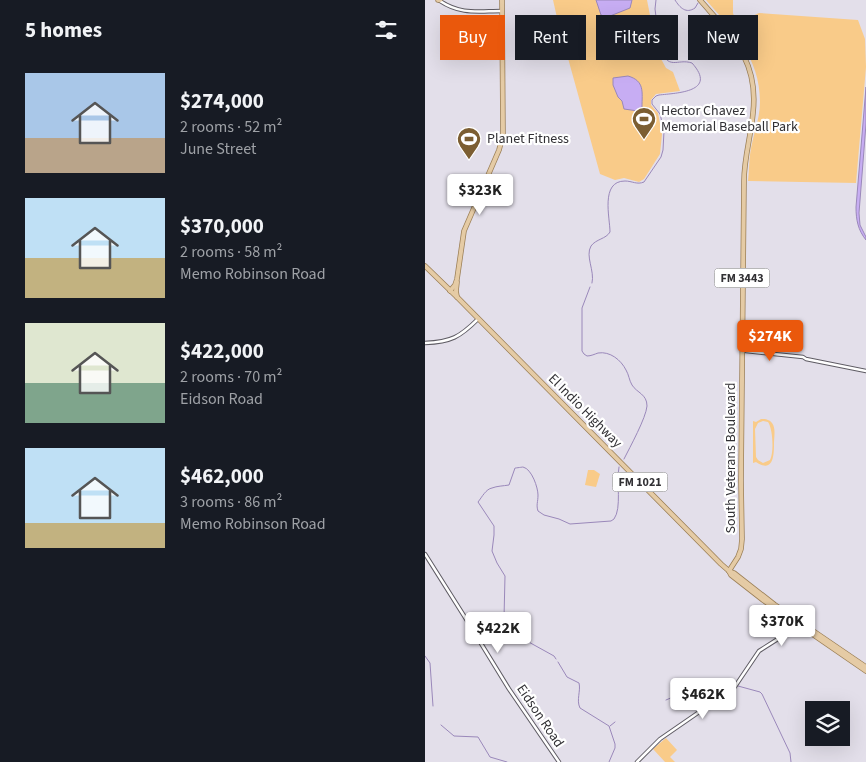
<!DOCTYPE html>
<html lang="en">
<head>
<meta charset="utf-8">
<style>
	:root { --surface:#171b24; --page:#242831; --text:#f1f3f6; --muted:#9ea1a6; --accent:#ea580c }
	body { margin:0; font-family:"Source Sans 3",sans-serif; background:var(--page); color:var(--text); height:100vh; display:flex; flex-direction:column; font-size:19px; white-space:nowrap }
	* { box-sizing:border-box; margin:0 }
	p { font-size:16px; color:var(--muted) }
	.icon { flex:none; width:28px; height:28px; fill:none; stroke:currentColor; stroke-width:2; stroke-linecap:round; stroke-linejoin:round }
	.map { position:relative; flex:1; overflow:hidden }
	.sheet { display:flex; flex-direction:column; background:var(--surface); width:425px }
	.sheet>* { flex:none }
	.top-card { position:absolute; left:15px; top:15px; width:350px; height:45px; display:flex; gap:10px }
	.fabs { position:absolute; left:380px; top:701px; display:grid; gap:10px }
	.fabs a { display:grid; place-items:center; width:45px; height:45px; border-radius:0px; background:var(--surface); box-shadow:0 5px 20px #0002; font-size:25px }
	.price { position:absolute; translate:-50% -42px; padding:0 11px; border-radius:5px; background:#fff; color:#222; font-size:16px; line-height:32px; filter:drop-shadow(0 1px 2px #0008) }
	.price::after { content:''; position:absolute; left:50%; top:30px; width:15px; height:11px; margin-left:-8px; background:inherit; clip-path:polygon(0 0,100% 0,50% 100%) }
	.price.active { background:var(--accent); color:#fff }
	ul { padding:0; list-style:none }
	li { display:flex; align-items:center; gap:15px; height:125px; padding:0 25px }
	li span { display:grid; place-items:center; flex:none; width:140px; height:100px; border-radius:0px; color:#555 }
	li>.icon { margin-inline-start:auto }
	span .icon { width:60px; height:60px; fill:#fffc; stroke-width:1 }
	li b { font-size:21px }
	h2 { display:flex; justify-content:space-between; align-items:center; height:60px; padding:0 25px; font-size:21px }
	.tag { padding:0 18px; border-radius:0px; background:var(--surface); box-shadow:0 5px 20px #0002; font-size:18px; line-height:45px }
	.tag.active { background:var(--accent); color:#fff }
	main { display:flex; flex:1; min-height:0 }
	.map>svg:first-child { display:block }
	.green { fill:#f9cb89; fill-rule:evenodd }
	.water { fill:#c7adf3; stroke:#9a88ba }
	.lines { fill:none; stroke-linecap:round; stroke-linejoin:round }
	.stream { stroke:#9a88ba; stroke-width:1 }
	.minor-casing { stroke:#5e5b63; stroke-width:4.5 }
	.major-casing { stroke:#9b7f56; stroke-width:5.5 }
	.minor { stroke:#fff; stroke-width:2.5 }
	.major { stroke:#e5cba5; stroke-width:4 }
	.labels { text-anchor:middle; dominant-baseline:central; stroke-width:4.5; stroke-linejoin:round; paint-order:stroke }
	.shield { fill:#fff; stroke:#6f6e71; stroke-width:1 }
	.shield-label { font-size:12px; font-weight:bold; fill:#313034 }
	.poi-label { font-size:14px; fill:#313034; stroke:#fff; text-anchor:start }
	.street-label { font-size:14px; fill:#313034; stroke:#fff }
</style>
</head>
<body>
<main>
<section class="sheet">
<h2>5 homes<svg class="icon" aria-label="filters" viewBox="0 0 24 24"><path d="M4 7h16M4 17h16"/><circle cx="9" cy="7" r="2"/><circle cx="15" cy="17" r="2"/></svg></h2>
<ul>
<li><span style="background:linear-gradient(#a9c7e8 65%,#b9a48a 0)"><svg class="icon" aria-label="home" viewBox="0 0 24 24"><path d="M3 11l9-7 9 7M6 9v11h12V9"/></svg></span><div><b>$274,000</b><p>2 rooms · 52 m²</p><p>June Street</p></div></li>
<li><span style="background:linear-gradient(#bfe0f5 60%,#c2b280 0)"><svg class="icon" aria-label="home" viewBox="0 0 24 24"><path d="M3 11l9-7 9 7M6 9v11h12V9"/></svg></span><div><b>$370,000</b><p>2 rooms · 58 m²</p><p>Memo Robinson Road</p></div></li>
<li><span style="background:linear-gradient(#dfe7d0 60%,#7fa58c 0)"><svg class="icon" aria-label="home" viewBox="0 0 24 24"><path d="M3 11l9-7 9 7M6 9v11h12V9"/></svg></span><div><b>$422,000</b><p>2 rooms · 70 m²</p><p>Eidson Road</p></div></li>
<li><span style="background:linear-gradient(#bfe0f5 75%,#c2b280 0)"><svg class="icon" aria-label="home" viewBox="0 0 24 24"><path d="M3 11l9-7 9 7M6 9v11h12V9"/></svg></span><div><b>$462,000</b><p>3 rooms · 86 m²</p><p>Memo Robinson Road</p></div></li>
</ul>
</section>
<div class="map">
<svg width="441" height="762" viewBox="0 0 441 762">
	<rect width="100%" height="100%" fill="#e3dfea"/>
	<g class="green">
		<polygon points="128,0 222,0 231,46 235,57 241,68 248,72 255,91 231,94 226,100 226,105 233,113 237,134 235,154 219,179 214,182 199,178 190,180 175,174 133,22"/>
		<path d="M281 0H308V13L310 19 323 18 334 13 433 20 440 39 441 67 431 183 323 181C324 172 324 163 325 155 327 137 335 120 335 102 335 57 308 31 281 0Z"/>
		<path d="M336 419C340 419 344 419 347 423 351 428 349 437 349 443 349 454 349 474 331 462L328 463V421L331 422ZM338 421 343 422C348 429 349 453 345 460L338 463 333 460 331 457 330 429 333 423Z"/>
		<polygon points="163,470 169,470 175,474 171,487 160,485"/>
		<polygon points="241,738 252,750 245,757 250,762 240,762 228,749"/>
	</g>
	<g class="water">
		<polygon points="171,0 207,0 205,8 185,16 180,17 176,15"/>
		<path d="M203 76C220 81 217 92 217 107L213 111 199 109 197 101 193 97 188 85V78Z"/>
		<path d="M441 87V124L434 213 435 225 441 237V240C433 230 431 220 431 207Z"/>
	</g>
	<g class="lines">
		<g class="stream">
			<path d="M250 0C255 8 261 14 270 8L273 3"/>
			<path d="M167 283C170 271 160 256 166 246 171 239 181 239 185 232 185 218 175 181 200 181 207 181 212 185 219 182L236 157 238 150 239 131 236 118 235 114 227 104V100L231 96 234 95C252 93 293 92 267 63 252 58 243 72 235 47L230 9 231 0"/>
			<path d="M165 287 157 308V351L159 354 162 356C166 356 170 354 173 353 185 351 196 360 201 370 204 375 204 380 207 385 212 393 222 394 222 406 221 418 205 447 199 459"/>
			<polyline points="0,656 5,663 8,706"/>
			<path d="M131 659 129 656 91 635 81 625 79 618 80 576 72 563 67 551 69 535V526L53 502C57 497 61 489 67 488 72 486 78 486 84 485L90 468C91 468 98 467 98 467 107 469 113 488 113 495 113 502 111 505 113 511L119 515 134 519 145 524 186 521 189 519C197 508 191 482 194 467"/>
			<path d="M133 662 142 677 154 683C156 691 151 700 155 708L184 726 190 744V748L184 762"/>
			<polyline points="313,686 335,692 337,694 365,753 366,762"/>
			<polyline points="241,700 287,680 308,685"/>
			<polyline points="16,725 29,736 53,737 65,757 82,762"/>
			<polyline points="185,726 190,722"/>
		</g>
		<g class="minor-casing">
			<g id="minor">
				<path d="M15 1C36 15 53 11 77 11"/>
				<path d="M0 343C26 342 35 337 53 319"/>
				<polyline points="317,349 321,351 378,357 381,359 441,371"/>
				<polyline points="0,554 41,619 84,689 134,762"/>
				<polyline points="212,762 235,739 309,688 334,651 356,637 370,622"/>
			</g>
		</g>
		<g class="major-casing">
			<g id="major">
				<polyline points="13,0 15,0"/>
				<path d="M275 0C307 37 334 60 328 113 326 136 319 158 319 181L316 481 317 539 316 549 313 557 304 571"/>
				<polyline points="0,266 32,297 296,564 304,571 309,573 350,605 441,667"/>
				<polyline points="25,291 30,285 32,279 39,231 74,150 78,135 77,0"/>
				<polyline points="32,297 31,291 32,282"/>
				<polyline points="304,571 306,575 338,600 441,671"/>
			</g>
		</g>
		<use href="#minor" class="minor"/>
		<use href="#major" class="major"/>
	</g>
	<defs>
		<g id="stadium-pin" transform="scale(1.25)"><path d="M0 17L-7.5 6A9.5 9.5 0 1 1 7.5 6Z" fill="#7c5e32" stroke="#fff"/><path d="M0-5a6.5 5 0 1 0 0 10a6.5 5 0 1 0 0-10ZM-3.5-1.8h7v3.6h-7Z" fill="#fff"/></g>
	</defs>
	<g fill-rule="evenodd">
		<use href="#stadium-pin" x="219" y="119"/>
		<use href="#stadium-pin" x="44" y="139"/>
	</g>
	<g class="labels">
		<g class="shield">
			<rect x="289.5" y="268.5" width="55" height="19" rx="4"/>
			<rect x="187.5" y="472.5" width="55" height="19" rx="4"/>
		</g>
		<g class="shield-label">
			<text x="317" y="278">FM 3443</text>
			<text x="215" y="482">FM 1021</text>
		</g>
		<g class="poi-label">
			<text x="236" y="111">Hector Chavez<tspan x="236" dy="16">Memorial Baseball Park</tspan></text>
			<text x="62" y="139">Planet Fitness</text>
		</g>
		<g class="street-label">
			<text transform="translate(160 411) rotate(45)">El Indio Highway</text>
			<text transform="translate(306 458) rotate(-90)">South Veterans Boulevard</text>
			<text transform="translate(115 716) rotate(56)">Eidson Road</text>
		</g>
	</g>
</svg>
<div class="fabs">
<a><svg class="icon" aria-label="layers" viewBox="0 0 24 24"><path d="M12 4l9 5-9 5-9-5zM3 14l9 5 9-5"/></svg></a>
</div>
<b class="price" style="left:55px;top:216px">$323K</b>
<b class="price active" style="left:345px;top:362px">$274K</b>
<b class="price" style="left:357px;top:647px">$370K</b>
<b class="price" style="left:73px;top:654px">$422K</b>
<b class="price" style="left:278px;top:720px">$462K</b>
<div class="top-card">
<a class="tag active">Buy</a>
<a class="tag">Rent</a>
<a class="tag">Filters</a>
<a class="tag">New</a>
</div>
</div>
</main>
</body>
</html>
